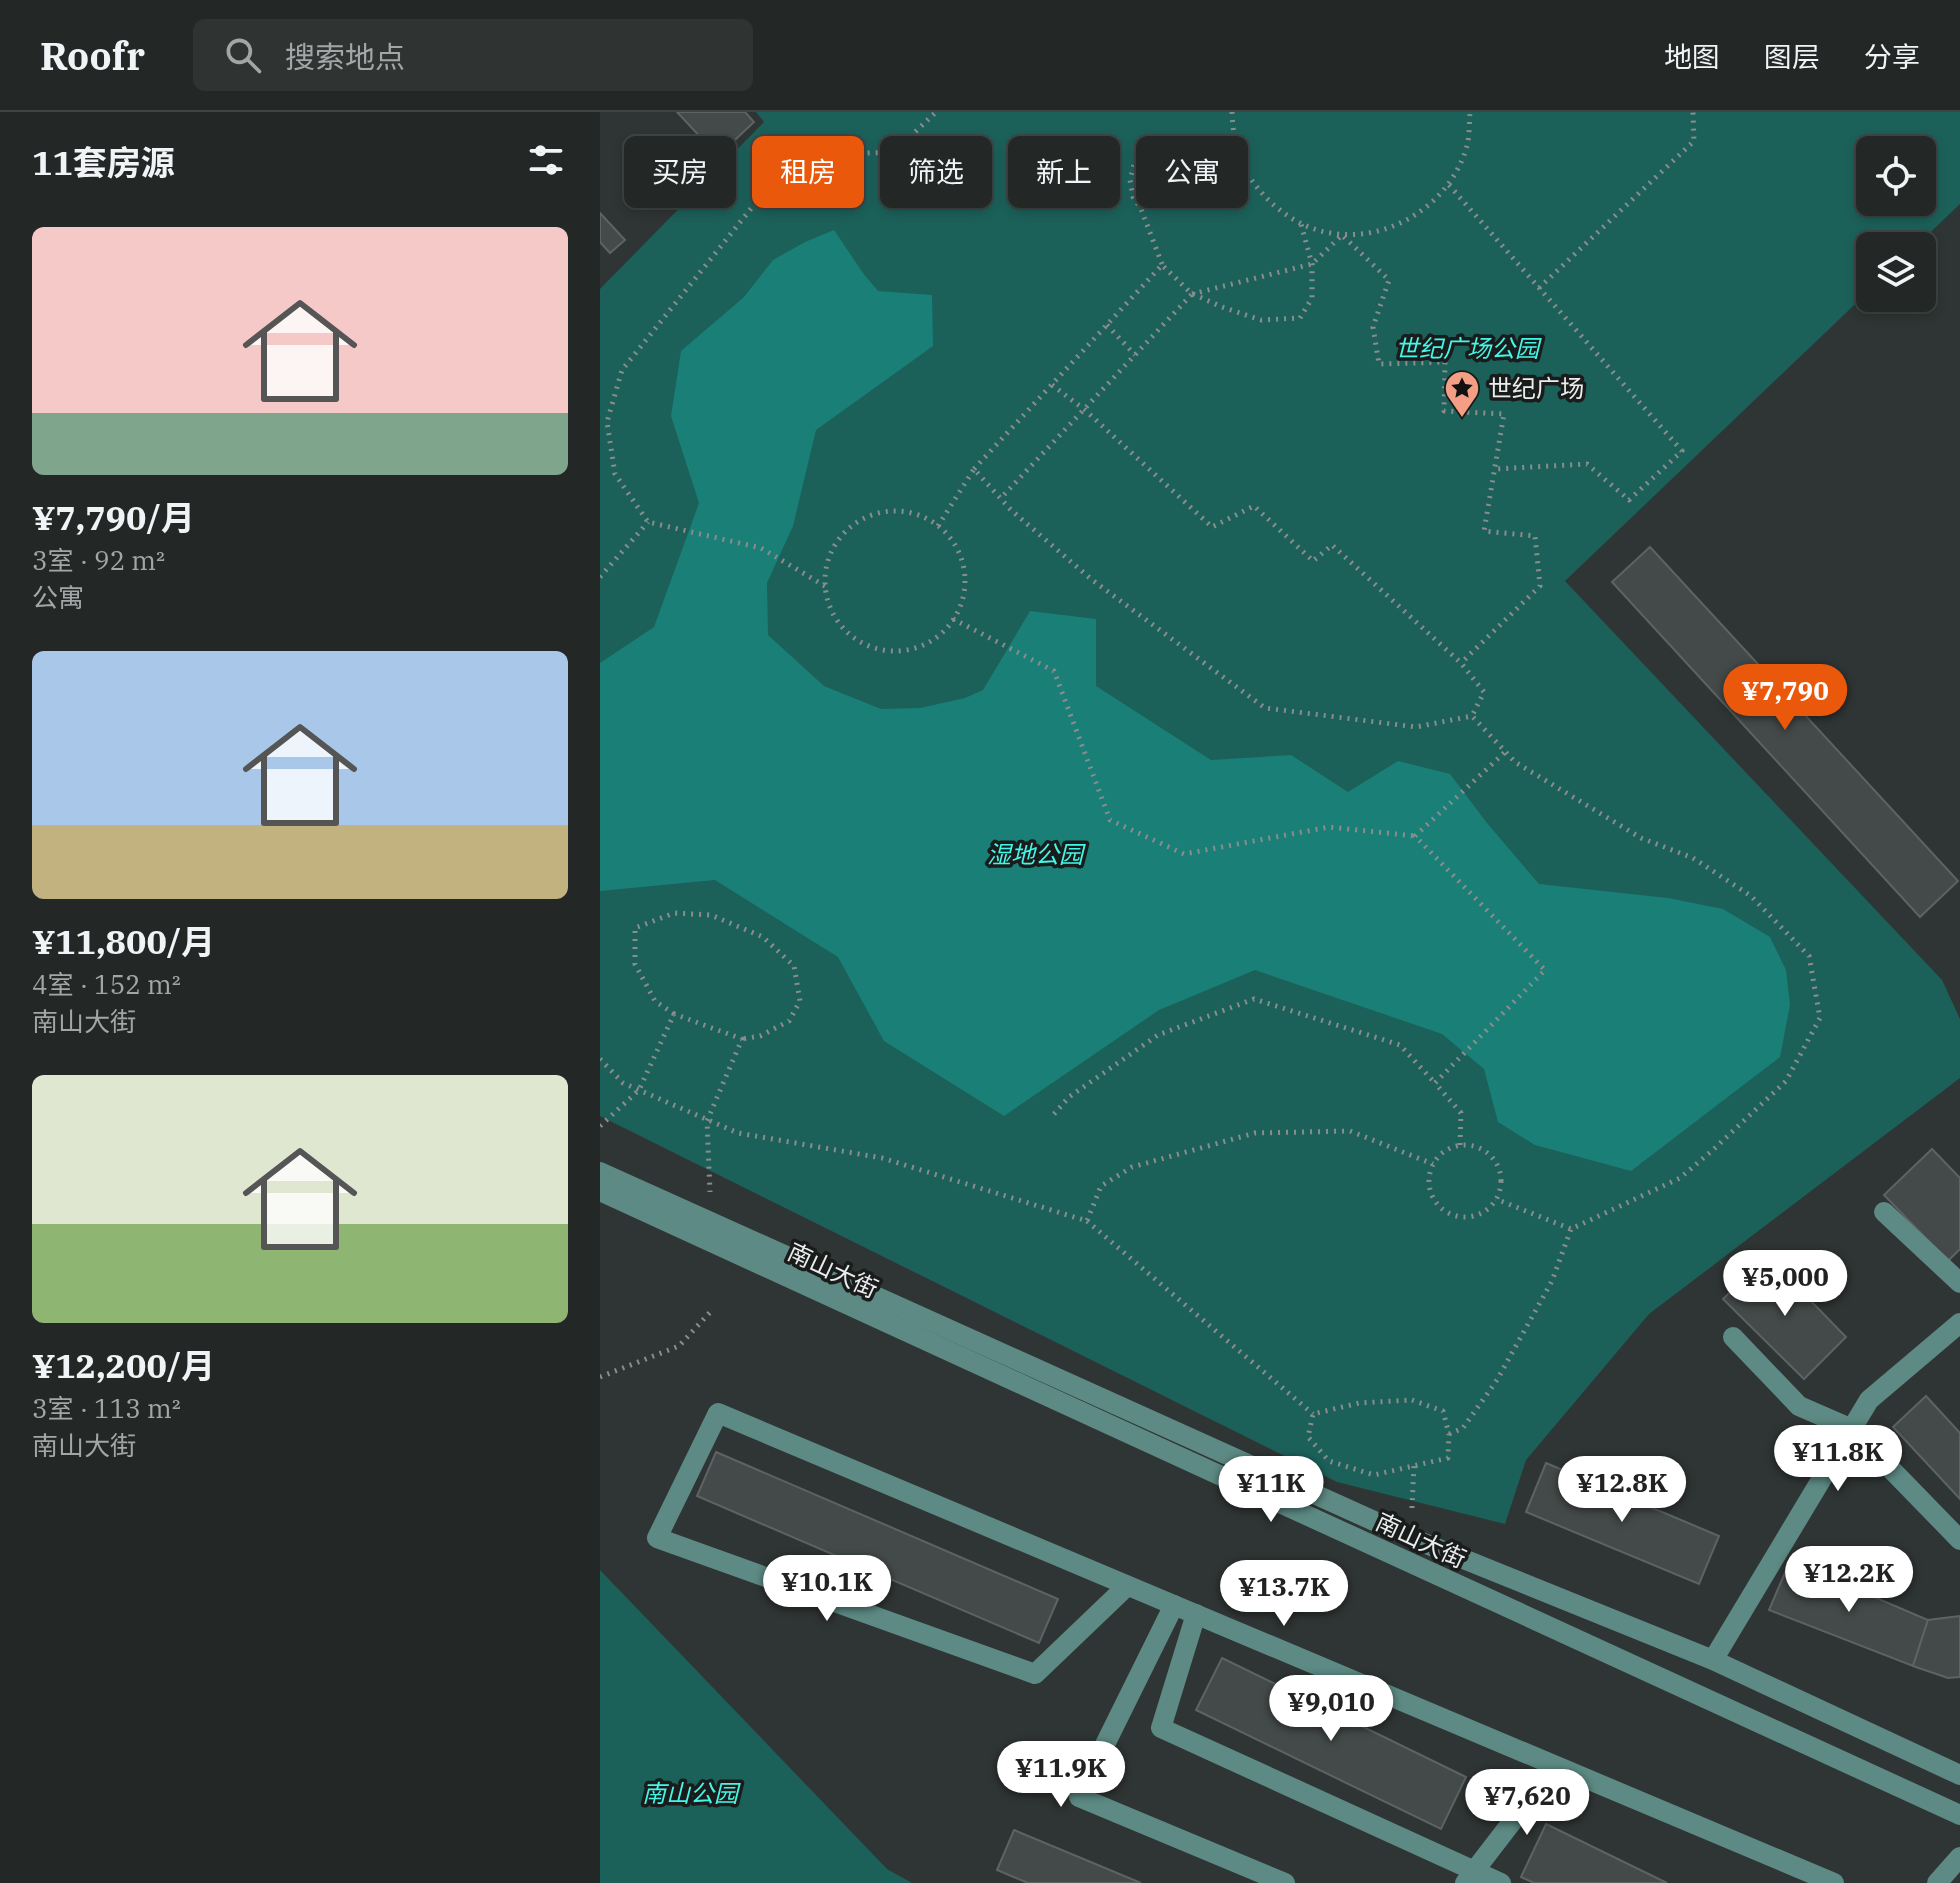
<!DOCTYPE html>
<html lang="zh">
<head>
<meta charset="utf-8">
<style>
	:root { --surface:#232827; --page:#2f3433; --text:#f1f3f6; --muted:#a3a6a7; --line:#404444; --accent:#ea580c }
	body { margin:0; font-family:"IBM Plex Serif","Noto Sans SC",serif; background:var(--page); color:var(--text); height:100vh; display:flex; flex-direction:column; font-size:30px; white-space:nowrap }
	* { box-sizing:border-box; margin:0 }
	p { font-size:26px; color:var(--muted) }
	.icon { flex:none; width:44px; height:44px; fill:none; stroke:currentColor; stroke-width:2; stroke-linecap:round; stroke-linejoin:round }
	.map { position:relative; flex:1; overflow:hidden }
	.sheet { display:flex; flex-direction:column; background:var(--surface); width:600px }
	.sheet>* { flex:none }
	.guide { position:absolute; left:24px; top:24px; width:760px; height:72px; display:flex; gap:16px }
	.fabs { position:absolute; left:1256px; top:24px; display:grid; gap:16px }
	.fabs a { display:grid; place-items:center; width:80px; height:80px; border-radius:12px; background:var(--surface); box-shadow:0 4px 12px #0003,0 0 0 2px var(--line); font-size:40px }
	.price { position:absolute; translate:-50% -68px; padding:0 18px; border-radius:28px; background:#fff; color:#222; font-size:26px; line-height:52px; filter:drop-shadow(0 2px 4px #0008) }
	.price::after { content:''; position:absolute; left:50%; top:48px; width:24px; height:18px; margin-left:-12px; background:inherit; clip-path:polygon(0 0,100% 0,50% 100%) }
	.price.current { background:var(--accent); color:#fff }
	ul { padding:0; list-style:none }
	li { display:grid; align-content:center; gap:16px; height:424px; padding:0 32px }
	li span { display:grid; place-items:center; height:248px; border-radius:12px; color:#555 }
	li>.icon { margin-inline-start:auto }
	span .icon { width:144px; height:144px; fill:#fffc; stroke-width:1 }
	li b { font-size:34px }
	h2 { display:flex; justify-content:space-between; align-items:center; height:96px; padding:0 32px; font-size:34px }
	.chip { padding:0 28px; border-radius:12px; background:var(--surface); box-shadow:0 4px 12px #0003,0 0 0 2px var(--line); font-size:28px; line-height:72px }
	.chip.current { background:var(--accent); color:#fff }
	header { display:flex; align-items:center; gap:48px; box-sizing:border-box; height:112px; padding:0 40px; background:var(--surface); border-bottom:2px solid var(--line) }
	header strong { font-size:38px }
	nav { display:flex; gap:44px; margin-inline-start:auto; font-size:28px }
	.search { width:560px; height:72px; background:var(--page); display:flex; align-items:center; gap:20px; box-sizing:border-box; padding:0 28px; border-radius:12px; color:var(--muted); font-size:30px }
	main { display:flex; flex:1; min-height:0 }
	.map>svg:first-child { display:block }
	.green { fill:#1c605a; fill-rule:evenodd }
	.water { fill:#197f77 }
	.building { fill:#444a49; stroke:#5d6362; stroke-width:2 }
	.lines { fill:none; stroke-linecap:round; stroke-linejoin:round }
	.path { stroke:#898d8d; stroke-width:5; stroke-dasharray:2 6; stroke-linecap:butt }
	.minor { stroke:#5d8a84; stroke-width:20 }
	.labels { text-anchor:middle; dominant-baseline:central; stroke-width:7; stroke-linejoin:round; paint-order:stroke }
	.park-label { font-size:24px; font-style:italic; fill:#44f6e7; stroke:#191c1b }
	.poi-label { font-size:24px; fill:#eaeded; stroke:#191c1b; text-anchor:start }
	.street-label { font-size:24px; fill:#eaeded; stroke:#191c1b }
</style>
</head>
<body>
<header>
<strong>Roofr</strong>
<div class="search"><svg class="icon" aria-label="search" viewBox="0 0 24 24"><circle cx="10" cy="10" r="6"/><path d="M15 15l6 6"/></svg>搜索地点</div>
<nav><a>地图</a><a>图层</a><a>分享</a></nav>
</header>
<main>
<section class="sheet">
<h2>11套房源<svg class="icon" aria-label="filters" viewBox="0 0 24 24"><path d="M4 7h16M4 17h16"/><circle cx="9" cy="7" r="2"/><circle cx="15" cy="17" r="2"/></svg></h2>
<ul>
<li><span style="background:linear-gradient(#f6c9c9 75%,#7fa58c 0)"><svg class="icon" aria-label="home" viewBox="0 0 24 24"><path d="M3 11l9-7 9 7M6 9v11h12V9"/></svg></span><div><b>¥7,790/月</b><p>3室 · 92 m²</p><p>公寓</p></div></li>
<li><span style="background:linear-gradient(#a9c7e8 70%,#c2b280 0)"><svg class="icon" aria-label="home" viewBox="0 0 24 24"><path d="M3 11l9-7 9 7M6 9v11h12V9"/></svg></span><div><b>¥11,800/月</b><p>4室 · 152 m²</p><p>南山大街</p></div></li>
<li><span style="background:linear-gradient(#dfe7d0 60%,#8fb573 0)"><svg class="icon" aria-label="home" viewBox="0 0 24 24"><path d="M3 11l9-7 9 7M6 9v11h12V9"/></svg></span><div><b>¥12,200/月</b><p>3室 · 113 m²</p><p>南山大街</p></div></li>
</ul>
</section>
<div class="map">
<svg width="1360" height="1771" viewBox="0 0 1360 1771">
	<rect width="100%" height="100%" fill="#2f3534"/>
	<g class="green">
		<path d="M156 0H1360V92L1316 134H1270V178L965 469 1342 868 1360 907V966L1049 1202 926 1348 905 1412 737 1370 0 1004V177L164 10ZM1270 38H1322V90H1270Z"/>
		<polygon points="0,1458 287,1757 312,1771 0,1771"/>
	</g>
	<polygon class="water" points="234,118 263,161 278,179 332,183 333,234 216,318 193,414 167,471 168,523 224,574 281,597 320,596 365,586 383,578 430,499 496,507 496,574 611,648 691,643 748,680 798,649 850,662 887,711 939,772 1068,786 1123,797 1170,825 1186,858 1190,893 1180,945 1031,1059 935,1033 898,1010 884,957 842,922 655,858 559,898 404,1004 284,929 238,845 115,768 0,779 0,551 54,515 99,391 71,304 81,239 144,185 173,148 205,130"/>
	<g class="building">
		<polygon points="77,0 145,0 154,10 118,44"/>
		<polygon points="0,101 25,128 10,141 0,130"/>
		<polygon points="1050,435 1358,769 1320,805 1012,470"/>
		<polygon points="1332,1037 1360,1066 1360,1137 1348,1149 1284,1083"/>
		<polygon points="1167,1144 1246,1225 1204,1267 1123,1187"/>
		<polygon points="1326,1284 1360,1321 1360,1387 1293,1315"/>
		<polygon points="116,1340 458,1487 439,1531 97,1384"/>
		<polygon points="946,1351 1119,1424 1099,1472 926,1400"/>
		<polygon points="1190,1449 1328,1508 1313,1554 1169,1498"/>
		<polygon points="1360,1504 1360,1565 1348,1566 1313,1554 1328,1508"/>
		<polygon points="622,1546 866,1665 841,1717 596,1598"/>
		<polygon points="946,1712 1067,1771 934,1771 921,1765"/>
		<polygon points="414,1718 541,1771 428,1771 397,1758"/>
	</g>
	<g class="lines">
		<g class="path">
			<path d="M632 0C633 22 636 45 649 64 666 90 691 111 721 119 782 135 848 96 866 37 870 25 869 12 870 0"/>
			<polyline points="849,73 1082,339 1029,388 987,352 895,357"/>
			<polyline points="562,152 541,97 533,85 530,68 534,52 552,41 581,41 606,46 646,62"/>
			<polyline points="939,176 1094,29 1093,0"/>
			<polyline points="592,182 712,152 742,123 789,168 773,215 779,252 845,250 844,299 904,302 884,419 935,424 940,474 861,551"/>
			<polyline points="593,182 622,195 661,208 700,206 712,186 712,152 701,112"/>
			<polyline points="507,213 535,243"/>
			<polyline points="452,273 485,298 612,415 654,394 713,449 732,433 861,551 884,580 872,604"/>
			<polyline points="374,357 562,153 592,182 401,386"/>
			<circle cx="295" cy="469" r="70"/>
			<polyline points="338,414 374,357 411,398 491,467 665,596 816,615 872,604 915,650 1041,726 1093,746 1151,784 1209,844 1220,906 1186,969 1114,1037 1080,1066 971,1117 896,1087"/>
			<polyline points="0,465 48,410"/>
			<polyline points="225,474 161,436 48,410 15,362 7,310 22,258 193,44 294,40 336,0"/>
			<polyline points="353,507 454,559 510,708 584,742 729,715 815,724"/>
			<polyline points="74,902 55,889 35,852 35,816 74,801 111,803 163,825 194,854 200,889 189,909 160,924 142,927"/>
			<polyline points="0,947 23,971 138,1021 282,1046 487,1109 501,1074 532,1055 655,1021 750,1019 833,1052"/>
			<polyline points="454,1002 469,985 558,923 654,887 800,933 835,971"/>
			<polyline points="0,1014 39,978 74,902 142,927 107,1009 110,1080"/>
			<circle cx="865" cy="1069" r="36"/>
			<polyline points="860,1033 861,1001 835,971 945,858 815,724 905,640"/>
			<polyline points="487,1109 713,1302"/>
			<polyline points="0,1265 79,1234 113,1197"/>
			<polygon points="812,1288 843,1299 849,1322 848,1346 774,1363 729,1349 708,1325 713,1302 759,1291"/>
			<polyline points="849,1322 863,1316 897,1268 952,1169 971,1117"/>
			<polyline points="812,1396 814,1353"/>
		</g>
		<g class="minor">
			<polyline points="0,1060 814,1427 1113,1548 1360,1663"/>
			<polyline points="0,1079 1360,1703"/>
			<polyline points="1284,1100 1360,1171"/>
			<polyline points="1133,1225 1199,1294 1252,1317 1360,1428"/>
			<polyline points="527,1474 435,1562 57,1426 118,1301 1234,1771"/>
			<polyline points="574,1493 479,1685 685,1771"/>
			<polyline points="596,1502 561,1616 901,1771"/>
			<polyline points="1113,1548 1269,1288 1360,1211"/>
			<polyline points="865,1771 955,1654"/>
			<polyline points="1337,1771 1360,1745"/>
		</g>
	</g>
	<defs>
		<g id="sight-pin" transform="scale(1.8)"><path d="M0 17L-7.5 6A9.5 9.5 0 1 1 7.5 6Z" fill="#f49e86" stroke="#191c1b"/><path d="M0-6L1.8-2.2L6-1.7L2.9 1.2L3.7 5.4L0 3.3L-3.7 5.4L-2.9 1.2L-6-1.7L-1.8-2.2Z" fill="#111"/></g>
	</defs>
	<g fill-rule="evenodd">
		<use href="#sight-pin" x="862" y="276"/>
	</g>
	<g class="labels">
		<g class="park-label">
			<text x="867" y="236">世纪广场公园</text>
			<text x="435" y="742">湿地公园</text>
			<text x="90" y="1681">南山公园</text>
		</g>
		<g class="poi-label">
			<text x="888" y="276">世纪广场</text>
		</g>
		<g class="street-label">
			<text transform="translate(233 1158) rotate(25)">南山大街</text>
			<text transform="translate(821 1428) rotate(25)">南山大街</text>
		</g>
	</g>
</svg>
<div class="fabs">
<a><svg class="icon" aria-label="locate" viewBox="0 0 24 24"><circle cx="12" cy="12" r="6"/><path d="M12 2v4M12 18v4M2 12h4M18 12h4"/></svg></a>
<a><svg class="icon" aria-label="layers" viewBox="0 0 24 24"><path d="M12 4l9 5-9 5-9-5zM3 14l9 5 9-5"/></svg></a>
</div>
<b class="price current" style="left:1185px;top:620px">¥7,790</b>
<b class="price" style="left:1185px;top:1206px">¥5,000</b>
<b class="price" style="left:1238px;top:1381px">¥11.8K</b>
<b class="price" style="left:671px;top:1412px">¥11K</b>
<b class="price" style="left:1022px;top:1412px">¥12.8K</b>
<b class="price" style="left:1249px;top:1502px">¥12.2K</b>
<b class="price" style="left:227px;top:1511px">¥10.1K</b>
<b class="price" style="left:684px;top:1516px">¥13.7K</b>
<b class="price" style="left:731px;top:1631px">¥9,010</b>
<b class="price" style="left:461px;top:1697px">¥11.9K</b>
<b class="price" style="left:927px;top:1725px">¥7,620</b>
<div class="guide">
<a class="chip">买房</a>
<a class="chip current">租房</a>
<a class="chip">筛选</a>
<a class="chip">新上</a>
<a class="chip">公寓</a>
</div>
</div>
</main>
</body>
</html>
